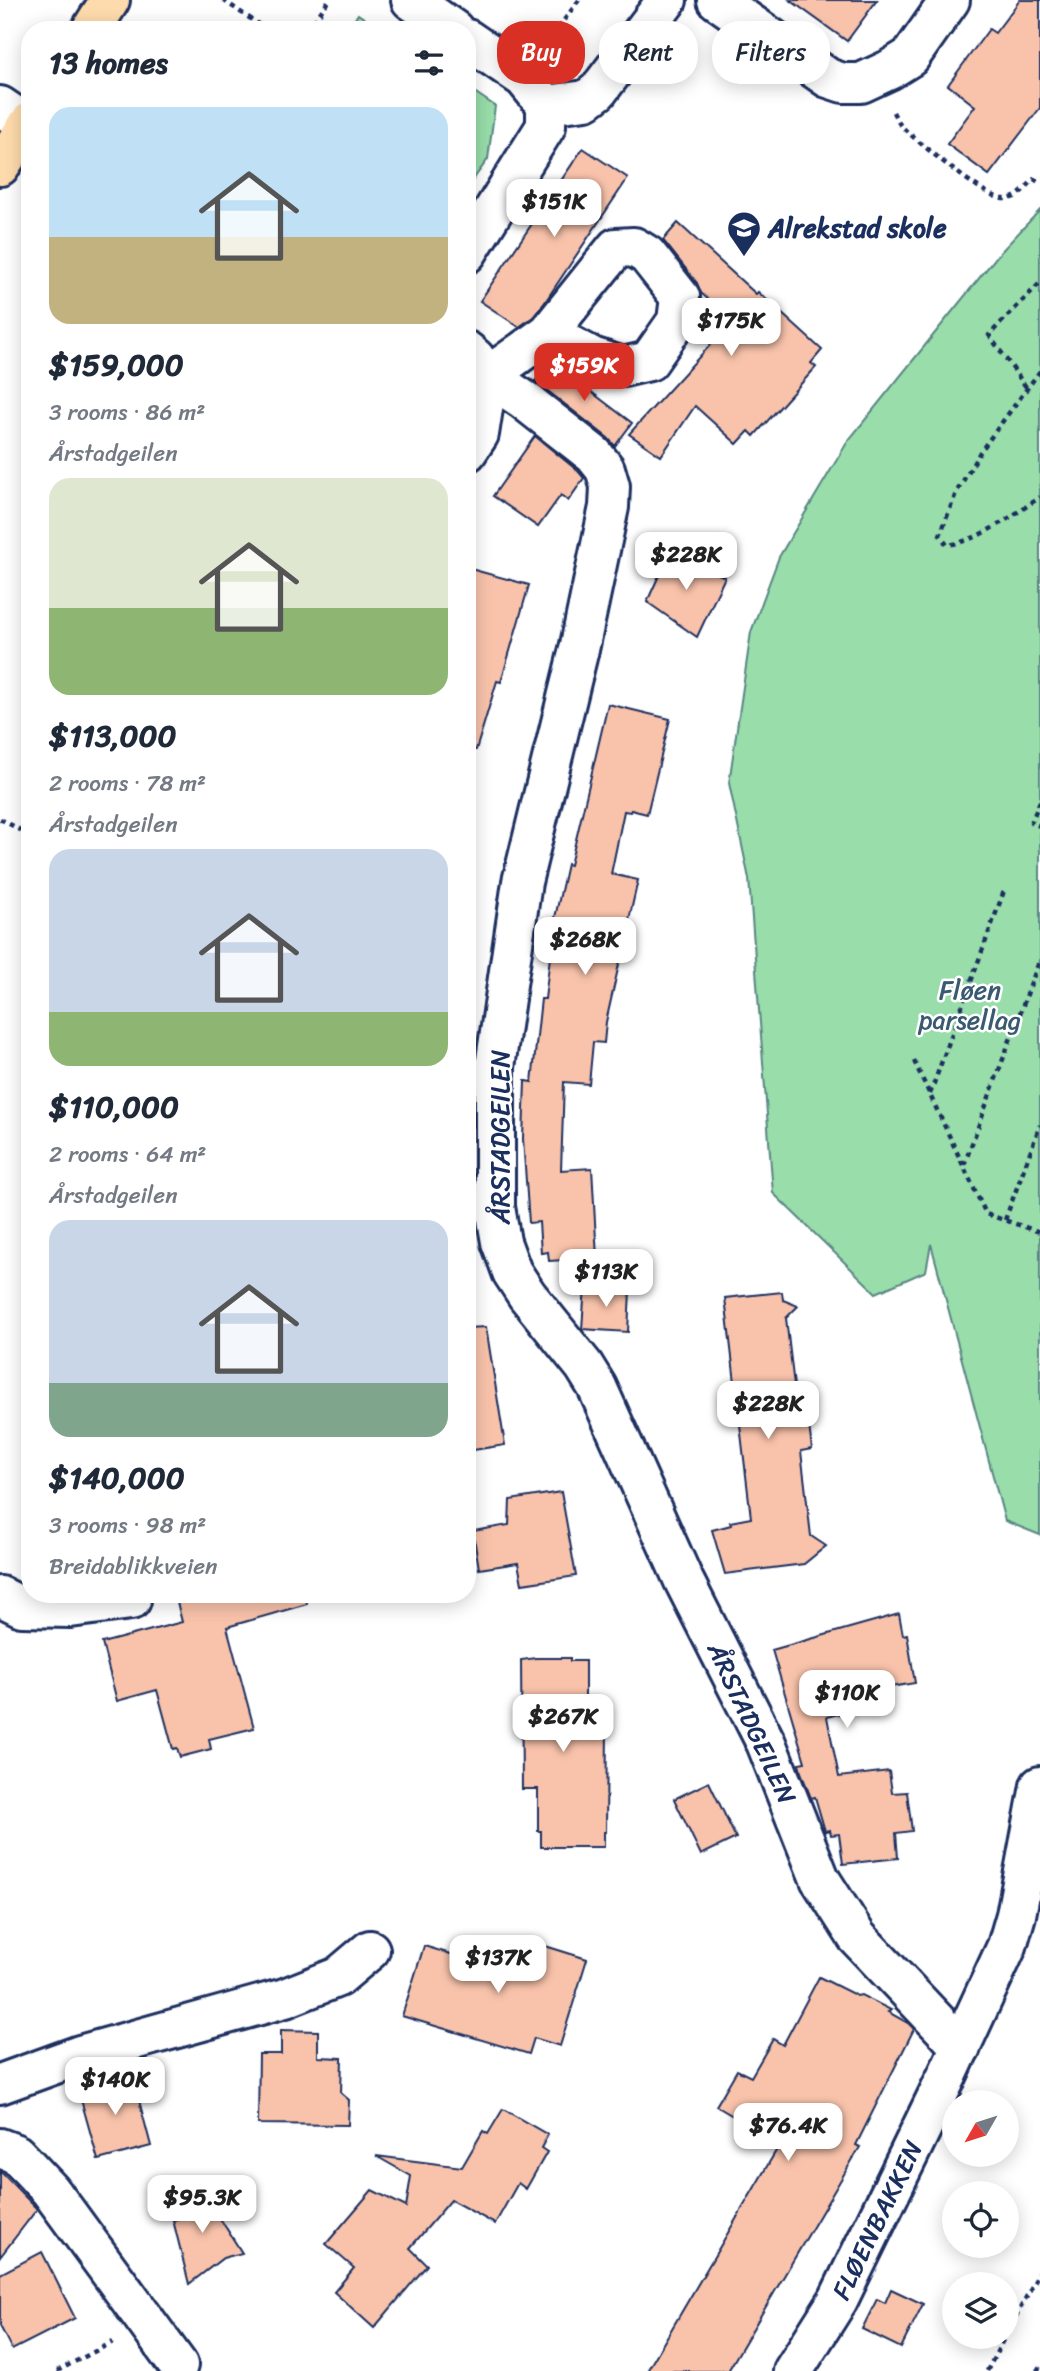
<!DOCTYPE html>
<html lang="en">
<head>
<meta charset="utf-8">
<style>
	:root { --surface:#fff; --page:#f6f6f7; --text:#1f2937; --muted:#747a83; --accent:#d93025 }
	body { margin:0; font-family:Sriracha,sans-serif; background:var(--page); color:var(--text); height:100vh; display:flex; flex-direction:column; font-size:26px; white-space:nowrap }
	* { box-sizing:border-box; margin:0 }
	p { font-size:23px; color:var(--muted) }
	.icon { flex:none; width:38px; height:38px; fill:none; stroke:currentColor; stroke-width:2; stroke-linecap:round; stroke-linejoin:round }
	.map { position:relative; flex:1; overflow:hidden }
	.side { position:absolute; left:21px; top:21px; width:455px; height:1582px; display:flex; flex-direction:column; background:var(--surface); border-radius:28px; box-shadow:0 4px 18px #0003 }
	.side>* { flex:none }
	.guide { position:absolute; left:497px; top:21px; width:438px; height:63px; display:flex; gap:14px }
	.needle { width:46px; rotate:231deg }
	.buttons { position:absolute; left:942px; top:2090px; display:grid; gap:14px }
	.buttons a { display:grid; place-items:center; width:77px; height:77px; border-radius:50%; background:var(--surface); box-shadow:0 4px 18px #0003; font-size:35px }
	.price { position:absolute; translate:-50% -60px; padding:0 16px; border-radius:14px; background:#fff; color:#222; font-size:23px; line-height:46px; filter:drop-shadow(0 2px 4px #0008) }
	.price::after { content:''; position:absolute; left:50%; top:42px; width:21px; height:16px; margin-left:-10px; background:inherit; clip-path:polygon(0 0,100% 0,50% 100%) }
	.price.active { background:var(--accent); color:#fff }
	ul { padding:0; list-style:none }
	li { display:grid; align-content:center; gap:14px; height:371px; padding:0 28px }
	li span { display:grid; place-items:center; height:217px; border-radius:21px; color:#555 }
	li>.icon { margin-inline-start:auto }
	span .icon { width:126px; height:126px; fill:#fffc; stroke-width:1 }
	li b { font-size:30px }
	h2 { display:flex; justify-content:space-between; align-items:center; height:84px; padding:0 28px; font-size:30px }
	.pill { padding:0 24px; border-radius:28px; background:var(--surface); box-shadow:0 4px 18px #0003; font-size:24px; line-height:63px }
	.pill.active { background:var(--accent); color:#fff }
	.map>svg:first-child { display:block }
	.green { fill:#98ddaa; stroke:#5a8684; stroke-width:2 }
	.building { fill:#f9c3ab; stroke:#1b2f5e; stroke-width:2 }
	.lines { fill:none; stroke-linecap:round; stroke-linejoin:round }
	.minor-casing { stroke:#1b2f5e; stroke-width:44 }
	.major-casing { stroke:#1b2f5e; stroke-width:44 }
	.path { stroke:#1b2f5e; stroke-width:4.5; stroke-dasharray:5 5; stroke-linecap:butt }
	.minor { stroke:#fff; stroke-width:38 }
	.major { stroke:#fedbac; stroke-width:38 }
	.labels { text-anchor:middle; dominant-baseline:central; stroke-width:5; stroke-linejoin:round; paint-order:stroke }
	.poi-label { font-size:26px; font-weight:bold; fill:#1b2f5e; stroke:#fff; text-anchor:start }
	.park-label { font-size:26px; fill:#3a5a71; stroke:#fff }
	.street-label { font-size:26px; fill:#1b2f5e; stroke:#fff }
</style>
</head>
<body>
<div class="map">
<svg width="1040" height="2371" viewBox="0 0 1040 2371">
	<rect width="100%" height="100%" fill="#fff"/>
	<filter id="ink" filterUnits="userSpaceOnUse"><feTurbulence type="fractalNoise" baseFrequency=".0143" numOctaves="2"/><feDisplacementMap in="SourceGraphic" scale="14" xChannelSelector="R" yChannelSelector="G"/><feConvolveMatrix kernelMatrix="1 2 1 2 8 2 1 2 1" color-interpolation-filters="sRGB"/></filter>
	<g filter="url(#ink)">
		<g class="green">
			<polygon points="358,14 382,30 348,30"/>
			<polygon points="467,87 495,106 488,159 467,188"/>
			<polygon points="1040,210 1040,1535 1005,1521 931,1244 926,1271 876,1293 773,1193 749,879 729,783 751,632 779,557 848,441 997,256"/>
		</g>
		<g class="building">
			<polygon points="790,0 877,0 847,41"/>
			<polygon points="1020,0 1040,0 1040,108 989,175 947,144 975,106 948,85 989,29 995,33"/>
			<polygon points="583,148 628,178 545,302 533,317 519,327 480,301"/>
			<polygon points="678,223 756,294 758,292 822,350 811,363 816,367 754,436 749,431 737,444 695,406 661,456 629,434 732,321 701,293 697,283 663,240"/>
			<polygon points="552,362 632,423 615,446 608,438 535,381"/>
			<polygon points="535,436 578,471 584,478 568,501 561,495 538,527 493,496"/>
			<polygon points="670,551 725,577 697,637 647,602"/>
			<polygon points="467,568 529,585 501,682 497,681 476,750 467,749"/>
			<polygon points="608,704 670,719 647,814 631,810 630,812 624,811 611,874 638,880 606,1022 604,1043 593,1042 589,1084 564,1082 561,1170 592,1168 597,1258 549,1261 548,1252 541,1253 539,1222 529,1223 523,1139 525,1081 532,1082 541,999 545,999 552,940 550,940 567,864 570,865"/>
			<polygon points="585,1286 630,1290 628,1332 582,1329"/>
			<polygon points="782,1292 783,1300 798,1306 786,1318 796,1403 806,1402 812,1449 801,1451 811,1536 826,1546 804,1564 725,1574 712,1530 731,1525 730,1522 751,1518 725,1298"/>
			<polygon points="486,1327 505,1445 467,1451 467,1328"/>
			<polygon points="561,1492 576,1576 522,1584 518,1563 479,1569 473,1531 509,1525 510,1500"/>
			<polygon points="175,1594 306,1594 307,1604 227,1627 254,1728 209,1739 211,1749 180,1757 177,1748 173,1749 157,1690 117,1701 102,1643 182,1622"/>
			<polygon points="899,1614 903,1635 907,1634 915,1683 849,1694 853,1710 827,1717 839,1777 889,1771 892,1793 907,1792 912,1831 896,1833 898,1858 843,1864 839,1834 831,1835 830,1830 825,1831 815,1797 811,1798 801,1772 799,1763 805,1762 772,1650"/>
			<polygon points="536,1658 570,1658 570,1661 585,1661 585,1724 607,1724 606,1832 604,1832 604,1847 541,1847 541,1831 538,1831 538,1789 522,1789 521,1660"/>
			<polygon points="709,1782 736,1838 701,1855 674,1799"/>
			<polygon points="526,1940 587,1959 560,2046 534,2038 529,2054 402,2016 424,1946 484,1964 490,1946 521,1956"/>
			<polygon points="819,1977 857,1996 861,1995 891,2010 888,2012 908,2023 914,2029 856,2145 860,2147 728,2371 647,2371 780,2144 716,2106 737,2070 751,2077 773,2039 783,2045"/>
			<polygon points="281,2030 318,2031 318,2057 342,2058 341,2093 349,2100 348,2125 258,2124 259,2054 281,2054"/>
			<polygon points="132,2074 151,2146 98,2160 78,2089"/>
			<polygon points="503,2109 548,2135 541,2148 547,2152 526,2189 518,2183 495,2224 451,2200 410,2248 427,2265 374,2328 334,2292 354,2268 326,2244 372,2190 406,2207 411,2176 376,2156 462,2167 483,2131 488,2134"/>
			<polygon points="0,2171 37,2209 0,2257"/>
			<polygon points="202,2190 242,2253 223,2258 189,2284 173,2220 181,2218 175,2197"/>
			<polygon points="42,2252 75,2318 12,2350 0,2326 0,2274"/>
			<polygon points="891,2289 923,2304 901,2348 862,2329 877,2299 885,2303"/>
		</g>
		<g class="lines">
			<g class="minor-casing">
				<g id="minor">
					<polyline points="411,0 454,30"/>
					<polyline points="717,0 828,78 843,83 861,83 889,70 910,57 950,0"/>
					<polyline points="467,39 524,78 546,105 546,126 467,253"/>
					<polyline points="546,105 586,100 598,91 667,0"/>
					<polyline points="0,106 28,125"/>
					<polyline points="548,333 616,248 634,247 647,255 680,297 677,321 649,361 623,367 592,357 548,333 488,376 524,400 594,455 605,469 610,486 609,507 580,645 522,882 495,1067 495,1207 501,1242 512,1272 527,1295 584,1366 597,1387 684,1581 766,1743 820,1879 857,1937 961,2047"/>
					<polyline points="467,351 475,358 488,376 479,434 467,452"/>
					<polyline points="0,1596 22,1607 70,1608 131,1600"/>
					<polyline points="0,2084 80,2055 285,1998 338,1977 370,1950"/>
					<polyline points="0,2148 16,2154 50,2190 178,2365"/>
					<polyline points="793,2371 838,2300 947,2076 1007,1946 1016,1915 1040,1786"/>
				</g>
			</g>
			<g class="major-casing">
				<g id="major">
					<polyline points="91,30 110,0"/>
					<polyline points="0,166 30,122"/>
				</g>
			</g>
			<g class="path">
				<polyline points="223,0 267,30"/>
				<polyline points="308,30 329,0"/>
				<polyline points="546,44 579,0"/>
				<path d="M893 112C895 116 898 122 901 126 918 142 982 196 1003 199 1018 200 1025 188 1034 179L1040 183"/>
				<path d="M1040 371 980 452 956 493 940 535 947 545C977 542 1015 514 1040 497"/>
				<polyline points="1026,387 989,335 1040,283"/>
				<polyline points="1040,801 1031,823 1040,826"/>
				<polyline points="0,819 30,835"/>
				<polyline points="914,1061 986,1214 1040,1232"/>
				<polyline points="930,1094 1004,891"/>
				<polyline points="964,1165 1040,959"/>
				<polyline points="1005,1220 1040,1125"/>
				<polyline points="1006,2335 1040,2271"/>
				<polyline points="57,2371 113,2342"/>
				<polyline points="987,2371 1005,2336"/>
				<polyline points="1037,2371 1040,2366"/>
			</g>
			<use href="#minor" class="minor"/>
			<use href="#major" class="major"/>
		</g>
	</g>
	<defs>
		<g id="school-pin" transform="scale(1.75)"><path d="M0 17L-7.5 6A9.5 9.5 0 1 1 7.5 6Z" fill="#1b2f5e" stroke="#fff"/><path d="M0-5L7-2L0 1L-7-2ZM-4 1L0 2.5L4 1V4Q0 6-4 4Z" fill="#fff"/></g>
	</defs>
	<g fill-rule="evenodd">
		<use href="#school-pin" x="744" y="228"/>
	</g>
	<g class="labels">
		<g class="poi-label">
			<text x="768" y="228">Alrekstad skole</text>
		</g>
		<g class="park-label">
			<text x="970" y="990">Fløen<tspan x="970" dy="30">parsellag</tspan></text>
		</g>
		<g class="street-label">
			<text transform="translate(500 1137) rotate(-90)">ÅRSTADGEILEN</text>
			<text transform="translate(752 1723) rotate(65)">ÅRSTADGEILEN</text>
			<text transform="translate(877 2220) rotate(-64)">FLØENBAKKEN</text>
		</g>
	</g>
</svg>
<div class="buttons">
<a><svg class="needle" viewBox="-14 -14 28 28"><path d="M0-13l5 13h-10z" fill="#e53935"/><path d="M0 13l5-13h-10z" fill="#747a83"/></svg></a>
<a><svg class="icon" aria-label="locate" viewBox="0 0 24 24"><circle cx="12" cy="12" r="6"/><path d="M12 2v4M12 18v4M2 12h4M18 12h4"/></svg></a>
<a><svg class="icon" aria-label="layers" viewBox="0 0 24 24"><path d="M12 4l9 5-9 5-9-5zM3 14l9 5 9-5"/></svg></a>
</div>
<b class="price" style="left:554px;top:239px">$151K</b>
<b class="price" style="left:731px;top:358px">$175K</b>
<b class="price active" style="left:584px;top:403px">$159K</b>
<b class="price" style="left:686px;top:592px">$228K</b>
<b class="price" style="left:585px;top:977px">$268K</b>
<b class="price" style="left:606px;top:1309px">$113K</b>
<b class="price" style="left:768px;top:1441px">$228K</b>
<b class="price" style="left:847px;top:1730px">$110K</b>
<b class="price" style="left:563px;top:1754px">$267K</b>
<b class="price" style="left:498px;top:1995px">$137K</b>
<b class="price" style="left:115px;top:2117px">$140K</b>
<b class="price" style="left:788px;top:2163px">$76.4K</b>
<b class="price" style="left:202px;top:2235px">$95.3K</b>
<div class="guide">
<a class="pill active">Buy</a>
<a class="pill">Rent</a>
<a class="pill">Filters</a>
</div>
<section class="side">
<h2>13 homes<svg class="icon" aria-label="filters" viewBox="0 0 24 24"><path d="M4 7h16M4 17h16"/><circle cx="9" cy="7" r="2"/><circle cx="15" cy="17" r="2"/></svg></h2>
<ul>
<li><span style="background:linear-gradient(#bfe0f5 60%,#c2b280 0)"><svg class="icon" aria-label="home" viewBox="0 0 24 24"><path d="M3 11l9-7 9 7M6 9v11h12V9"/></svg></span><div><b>$159,000</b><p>3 rooms · 86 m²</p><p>Årstadgeilen</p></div></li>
<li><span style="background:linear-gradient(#dfe7d0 60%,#8fb573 0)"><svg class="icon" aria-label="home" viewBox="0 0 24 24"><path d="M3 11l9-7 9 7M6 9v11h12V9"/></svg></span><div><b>$113,000</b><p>2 rooms · 78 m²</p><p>Årstadgeilen</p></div></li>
<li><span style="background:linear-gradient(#c9d6e8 75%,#8fb573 0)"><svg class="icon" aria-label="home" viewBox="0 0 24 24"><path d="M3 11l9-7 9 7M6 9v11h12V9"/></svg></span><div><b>$110,000</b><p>2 rooms · 64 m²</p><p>Årstadgeilen</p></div></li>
<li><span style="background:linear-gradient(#c9d6e8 75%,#7fa58c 0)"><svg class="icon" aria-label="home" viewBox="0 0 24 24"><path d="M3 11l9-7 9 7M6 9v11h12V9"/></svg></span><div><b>$140,000</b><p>3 rooms · 98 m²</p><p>Breidablikkveien</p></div></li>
</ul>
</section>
</div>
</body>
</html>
